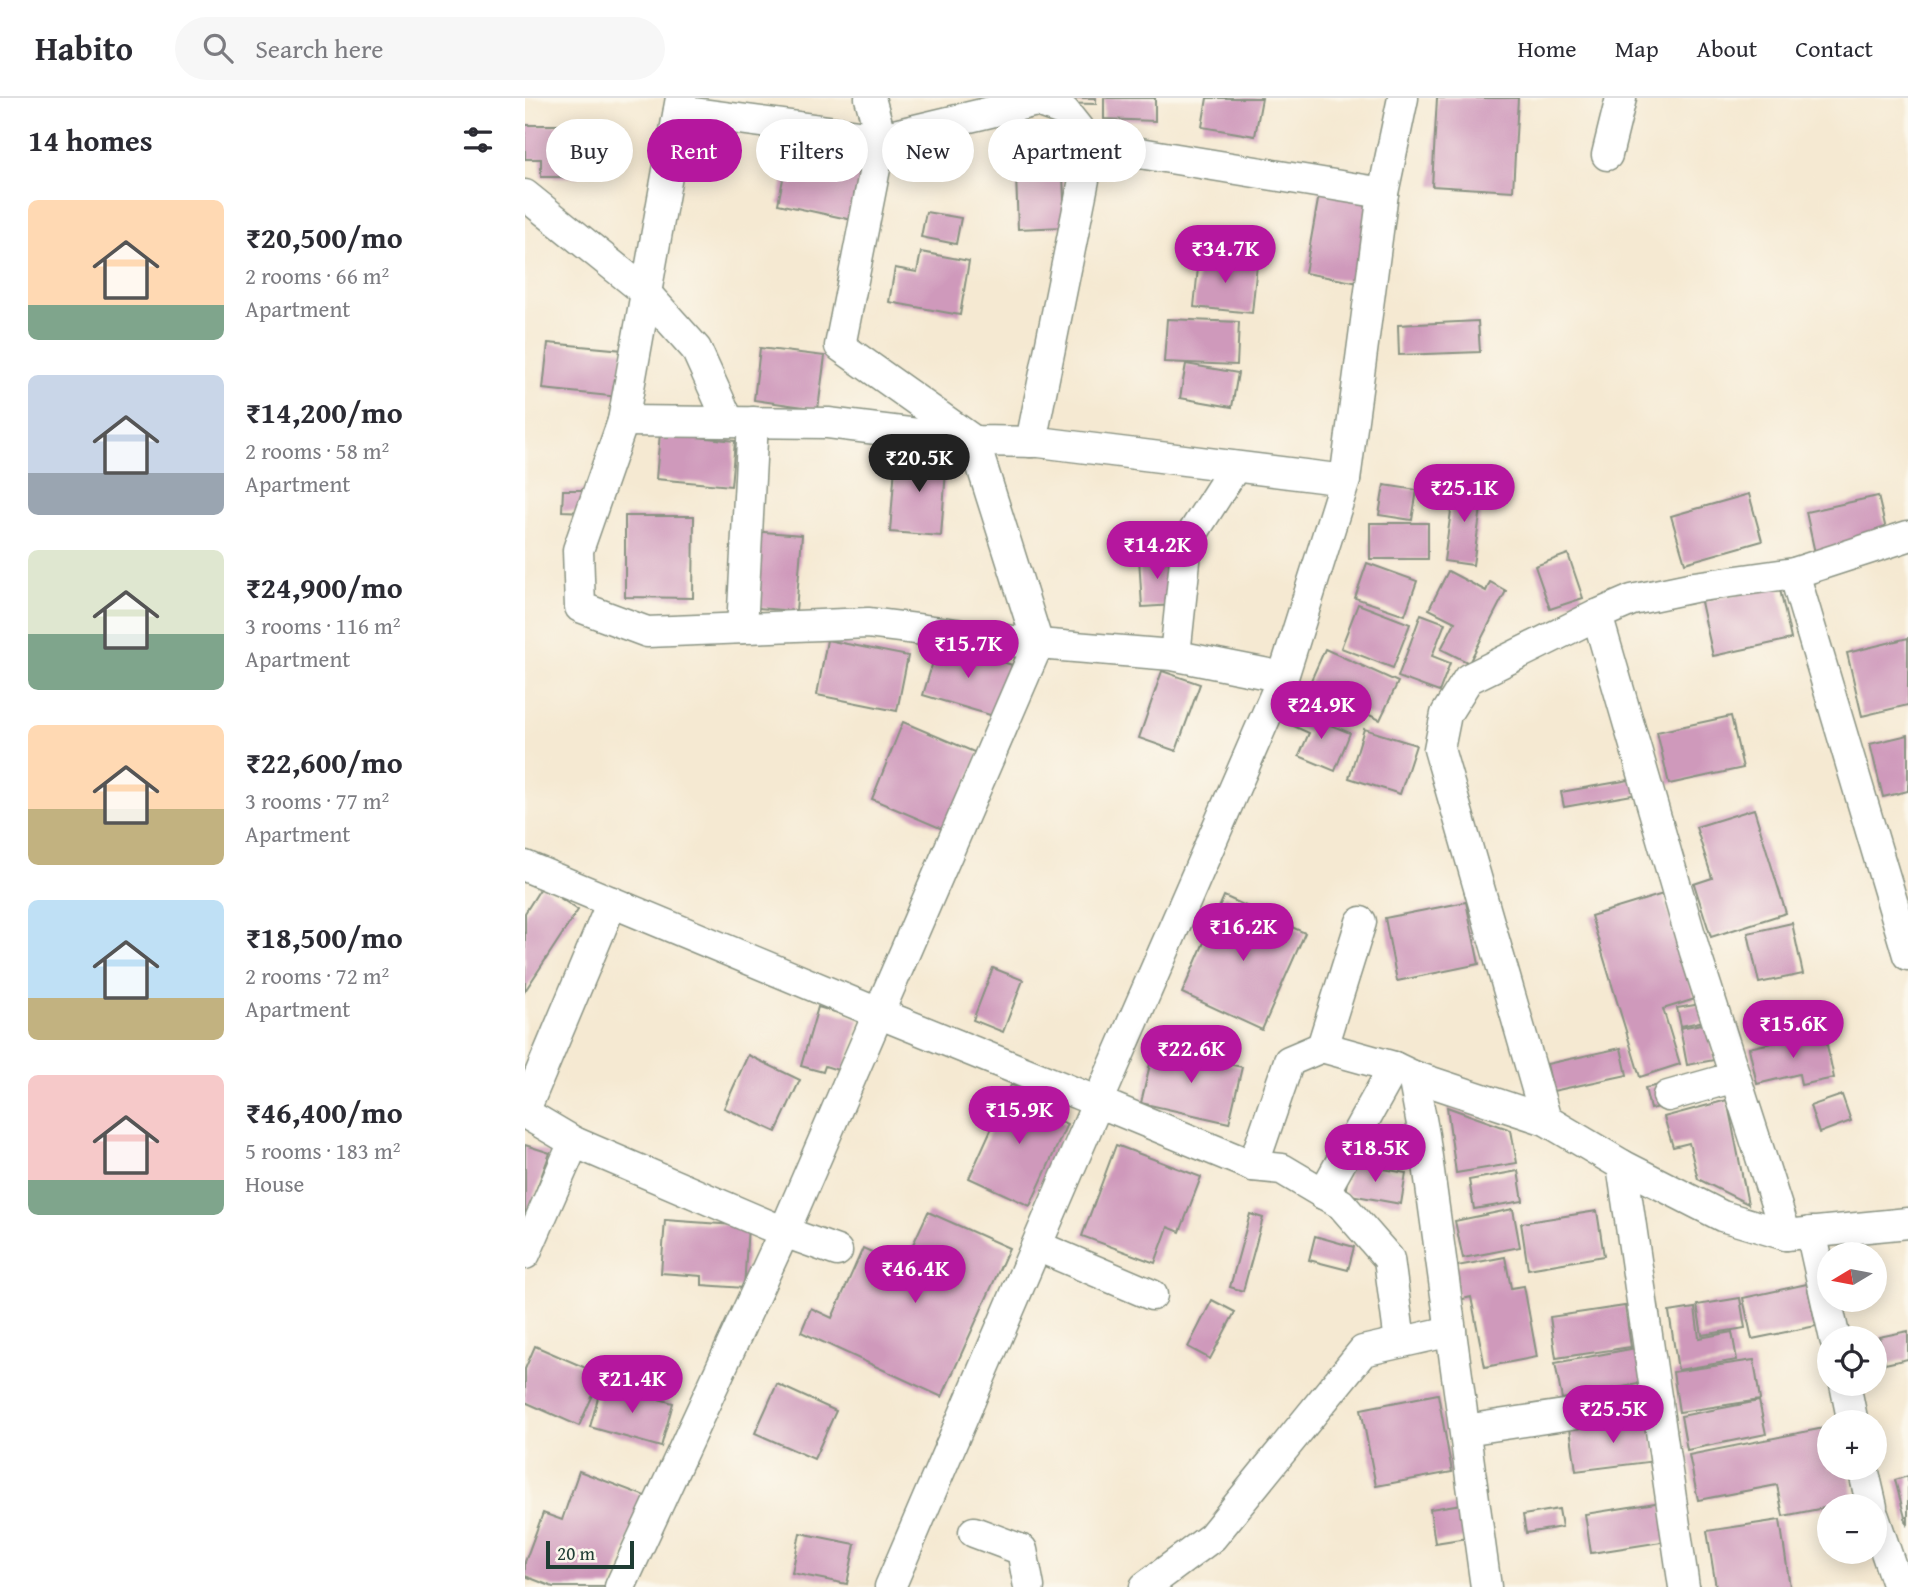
<!DOCTYPE html>
<html lang="en">
<head>
<meta charset="utf-8">
<style>
	:root { --surface:#fff; --page:#f7f7f7; --text:#2b2b33; --muted:#7c7c81; --line:#e1e1e2; --accent:#b5179e }
	body { margin:0; font-family:"Gentium Book Plus",serif; background:var(--page); color:var(--text); height:100vh; display:flex; flex-direction:column; font-size:26px; white-space:nowrap }
	* { box-sizing:border-box; margin:0 }
	p { font-size:23px; color:var(--muted) }
	.icon { flex:none; width:38px; height:38px; fill:none; stroke:currentColor; stroke-width:2; stroke-linecap:round; stroke-linejoin:round }
	.map { position:relative; flex:1; overflow:hidden }
	.panel { display:flex; flex-direction:column; background:var(--surface); width:525px }
	.panel>* { flex:none }
	.guide { position:absolute; left:21px; top:21px; width:665px; height:63px; display:flex; gap:14px }
	.needle { width:46px; rotate:260deg }
	.fabs { position:absolute; left:1292px; top:1144px; display:grid; gap:14px }
	.fabs a { display:grid; place-items:center; width:70px; height:70px; border-radius:50%; background:var(--surface); box-shadow:0 4px 18px #0003; font-size:35px }
	.scale { position:absolute; left:21px; bottom:18px; width:88px; box-sizing:border-box; padding-left:7px; border:4px solid #1f3d34; border-top:0; font-size:19px; line-height:24px; white-space:nowrap; color:#1f3d34; -webkit-text-stroke:5px #fbf7ec; paint-order:stroke }
	.price { position:absolute; translate:-50% -60px; padding:0 16px; border-radius:24px; background:var(--accent); color:#fff; font-size:23px; line-height:46px; filter:drop-shadow(0 2px 4px #0008) }
	.price::after { content:''; position:absolute; left:50%; top:42px; width:21px; height:16px; margin-left:-10px; background:inherit; clip-path:polygon(0 0,100% 0,50% 100%) }
	.price.active { background:#222; color:#fff }
	ul { padding:0; list-style:none }
	li { display:flex; align-items:center; gap:21px; height:175px; padding:0 28px }
	li span { display:grid; place-items:center; flex:none; width:196px; height:140px; border-radius:10px; color:#555 }
	li>.icon { margin-inline-start:auto }
	span .icon { width:84px; height:84px; fill:#fffc; stroke-width:1 }
	li b { font-size:30px }
	h2 { display:flex; justify-content:space-between; align-items:center; height:84px; padding:0 28px; font-size:30px }
	.tag { padding:0 24px; border-radius:32px; background:var(--surface); box-shadow:0 4px 18px #0003; font-size:24px; line-height:63px }
	.tag.active { background:var(--accent); color:#fff }
	header { display:flex; align-items:center; gap:42px; box-sizing:border-box; height:98px; padding:0 35px; background:var(--surface); border-bottom:2px solid var(--line) }
	header strong { font-size:33px }
	nav { display:flex; gap:38px; margin-inline-start:auto; font-size:24px }
	.search { width:490px; height:63px; background:var(--page); display:flex; align-items:center; gap:18px; box-sizing:border-box; padding:0 24px; border-radius:38px; color:var(--muted); font-size:26px }
	main { display:flex; flex:1; min-height:0 }
	.map>svg:first-child { display:block }
	.building { fill:#cf99bb }
	.lines { fill:none; stroke-linecap:round; stroke-linejoin:round }
	.minor-casing { stroke:#8a9383; stroke-width:33 }
	.minor { stroke:#fff; stroke-width:30 }
</style>
</head>
<body>
<header>
<strong>Habito</strong>
<div class="search"><svg class="icon" aria-label="search" viewBox="0 0 24 24"><circle cx="10" cy="10" r="6"/><path d="M15 15l6 6"/></svg>Search here</div>
<nav><a>Home</a><a>Map</a><a>About</a><a>Contact</a></nav>
</header>
<main>
<section class="panel">
<h2>14 homes<svg class="icon" aria-label="filters" viewBox="0 0 24 24"><path d="M4 7h16M4 17h16"/><circle cx="9" cy="7" r="2"/><circle cx="15" cy="17" r="2"/></svg></h2>
<ul>
<li><span style="background:linear-gradient(#ffd9b3 75%,#7fa58c 0)"><svg class="icon" aria-label="home" viewBox="0 0 24 24"><path d="M3 11l9-7 9 7M6 9v11h12V9"/></svg></span><div><b>₹20,500/mo</b><p>2 rooms · 66 m²</p><p>Apartment</p></div></li>
<li><span style="background:linear-gradient(#c9d6e8 70%,#9aa5b1 0)"><svg class="icon" aria-label="home" viewBox="0 0 24 24"><path d="M3 11l9-7 9 7M6 9v11h12V9"/></svg></span><div><b>₹14,200/mo</b><p>2 rooms · 58 m²</p><p>Apartment</p></div></li>
<li><span style="background:linear-gradient(#dfe7d0 60%,#7fa58c 0)"><svg class="icon" aria-label="home" viewBox="0 0 24 24"><path d="M3 11l9-7 9 7M6 9v11h12V9"/></svg></span><div><b>₹24,900/mo</b><p>3 rooms · 116 m²</p><p>Apartment</p></div></li>
<li><span style="background:linear-gradient(#ffd9b3 60%,#c2b280 0)"><svg class="icon" aria-label="home" viewBox="0 0 24 24"><path d="M3 11l9-7 9 7M6 9v11h12V9"/></svg></span><div><b>₹22,600/mo</b><p>3 rooms · 77 m²</p><p>Apartment</p></div></li>
<li><span style="background:linear-gradient(#bfe0f5 70%,#c2b280 0)"><svg class="icon" aria-label="home" viewBox="0 0 24 24"><path d="M3 11l9-7 9 7M6 9v11h12V9"/></svg></span><div><b>₹18,500/mo</b><p>2 rooms · 72 m²</p><p>Apartment</p></div></li>
<li><span style="background:linear-gradient(#f6c9c9 75%,#7fa58c 0)"><svg class="icon" aria-label="home" viewBox="0 0 24 24"><path d="M3 11l9-7 9 7M6 9v11h12V9"/></svg></span><div><b>₹46,400/mo</b><p>5 rooms · 183 m²</p><p>House</p></div></li>
</ul>
</section>
<div class="map">
<svg width="1383" height="1489" viewBox="0 0 1383 1489">
	<rect width="100%" height="100%" fill="#fbf7ec"/>
	<filter id="ink" filterUnits="userSpaceOnUse"><feTurbulence type="fractalNoise" baseFrequency=".0143" numOctaves="2"/><feDisplacementMap in="SourceGraphic" scale="14" xChannelSelector="R" yChannelSelector="G"/><feConvolveMatrix kernelMatrix="1 2 1 2 8 2 1 2 1" color-interpolation-filters="sRGB"/></filter>
	<filter id="wash" filterUnits="userSpaceOnUse"><feTurbulence type="fractalNoise" baseFrequency=".00686" numOctaves="4" result="noise"/><feDisplacementMap in="SourceGraphic" scale="28" xChannelSelector="R" yChannelSelector="G"/><feGaussianBlur stdDeviation="1.57" result="paint"/><feColorMatrix in="noise" values="0 0 0 0 0 0 0 0 0 0 0 0 0 0 0 0 0 1.4 0 .05"/><feComposite in="paint" operator="in"/></filter>
	<g filter="url(#wash)">
		<rect width="100%" height="100%" fill="#f5e9d2"/>
		<g id="blocks">
			<g class="building">
				<polygon points="525,0 571,0 571,6 525,5"/>
				<polygon points="579,0 630,0 630,23 579,21"/>
				<polygon points="682,0 737,0 730,38 677,29"/>
				<polygon points="912,0 993,0 988,93 907,88"/>
				<polygon points="0,27 56,27 55,79 16,79 16,61 0,61"/>
				<polygon points="265,46 344,63 332,123 253,106"/>
				<polygon points="537,49 540,129 493,131 490,51"/>
				<polygon points="795,91 849,101 834,185 780,175"/>
				<polygon points="401,114 436,120 431,146 396,139"/>
				<polygon points="396,154 444,163 435,217 364,204 370,170 392,174"/>
				<polygon points="674,160 732,166 727,215 669,209"/>
				<polygon points="642,221 714,224 712,267 639,264"/>
				<polygon points="953,223 955,254 874,257 873,227"/>
				<polygon points="23,245 98,252 94,299 18,291"/>
				<polygon points="235,250 300,258 293,311 229,302"/>
				<polygon points="661,266 713,275 707,309 655,300"/>
				<polygon points="135,335 210,343 206,388 131,381"/>
				<polygon points="371,355 422,359 416,438 365,434"/>
				<polygon points="930,385 959,389 948,467 919,463"/>
				<polygon points="859,387 892,392 887,422 854,417"/>
				<polygon points="38,392 63,392 62,414 37,413"/>
				<polygon points="1224,396 1237,443 1160,465 1146,418"/>
				<polygon points="1353,398 1363,440 1290,455 1281,414"/>
				<polygon points="100,418 169,418 168,500 100,499"/>
				<rect x="845" y="425" width="58" height="36"/>
				<polygon points="226,433 277,437 271,513 220,509"/>
				<polygon points="1043,456 1058,500 1025,511 1010,468"/>
				<polygon points="647,457 650,507 617,509 614,459"/>
				<polygon points="842,465 892,483 880,517 830,500"/>
				<polygon points="923,473 961,493 965,484 981,493 944,565 916,551 930,524 904,511"/>
				<polygon points="1254,487 1266,541 1188,558 1176,504"/>
				<polygon points="833,506 885,526 868,570 816,550"/>
				<polygon points="896,516 920,525 907,558 925,565 914,594 873,579"/>
				<polygon points="1383,540 1383,607 1337,618 1322,555"/>
				<polygon points="302,542 383,558 372,613 292,597"/>
				<polygon points="414,544 487,567 472,619 398,597"/>
				<polygon points="800,551 873,584 855,622 783,589"/>
				<polygon points="637,573 675,586 651,653 614,640"/>
				<polygon points="770,612 825,635 810,673 774,658 784,635 764,626"/>
				<polygon points="1206,618 1218,670 1144,686 1132,634"/>
				<polygon points="378,624 454,656 422,733 347,701"/>
				<polygon points="839,631 891,647 875,696 824,680"/>
				<polygon points="1383,637 1383,693 1358,699 1345,646"/>
				<polygon points="1110,681 1113,696 1039,709 1036,694"/>
				<polygon points="1229,711 1261,815 1186,839 1169,786 1187,780 1171,729"/>
				<polygon points="17,788 53,812 0,893 0,815"/>
				<polygon points="1138,796 1170,901 1138,911 1155,966 1115,979 1066,818"/>
				<polygon points="699,798 780,835 737,932 657,895"/>
				<polygon points="941,804 954,866 872,883 860,820"/>
				<polygon points="1267,825 1278,876 1234,885 1223,835"/>
				<polygon points="468,870 498,882 478,934 448,922"/>
				<polygon points="1176,906 1179,923 1156,928 1152,910"/>
				<polygon points="293,909 334,921 319,974 300,968 298,974 276,968"/>
				<polygon points="1182,925 1189,962 1162,967 1155,930"/>
				<polygon points="1299,933 1309,980 1276,987 1274,976 1232,986 1224,950"/>
				<polygon points="629,949 717,969 704,1025 616,1005"/>
				<polygon points="1096,950 1102,977 1028,993 1022,966"/>
				<polygon points="223,957 275,982 251,1034 199,1010"/>
				<polygon points="486,987 533,1009 529,1020 542,1026 505,1108 444,1080"/>
				<polygon points="1135,987 1139,1008 1125,1011 1120,990"/>
				<polygon points="1317,997 1326,1023 1294,1035 1285,1008"/>
				<polygon points="1202,1002 1223,1106 1173,1081 1164,1045 1148,1049 1139,1019"/>
				<polygon points="922,1009 986,1032 992,1065 931,1075"/>
				<polygon points="0,1047 25,1055 0,1122"/>
				<polygon points="591,1047 676,1079 655,1134 643,1129 630,1165 557,1138"/>
				<polygon points="825,1065 881,1075 876,1106 820,1096"/>
				<polygon points="993,1073 998,1103 949,1111 944,1082"/>
				<polygon points="988,1111 995,1149 938,1160 930,1123"/>
				<polygon points="1072,1113 1079,1158 1003,1171 996,1125"/>
				<polygon points="403,1114 484,1150 417,1299 276,1234 286,1210 307,1220 338,1150 378,1168"/>
				<polygon points="725,1116 738,1120 718,1193 705,1189"/>
				<polygon points="140,1122 223,1128 219,1190 177,1187 177,1178 136,1175"/>
				<polygon points="790,1138 829,1149 823,1172 784,1162"/>
				<polygon points="980,1159 986,1190 999,1188 1012,1259 960,1269 946,1199 934,1202 927,1169"/>
				<polygon points="1282,1186 1291,1228 1227,1241 1218,1200"/>
				<polygon points="1215,1200 1220,1230 1177,1237 1172,1207"/>
				<polygon points="687,1202 710,1214 685,1261 663,1249"/>
				<polygon points="1100,1208 1106,1249 1031,1260 1025,1219"/>
				<polygon points="1170,1210 1174,1240 1207,1234 1212,1262 1153,1272 1144,1214"/>
				<polygon points="1383,1233 1383,1261 1360,1266 1354,1239"/>
				<polygon points="10,1248 77,1277 54,1328 0,1304 0,1271"/>
				<polygon points="1111,1250 1118,1285 1037,1301 1030,1265"/>
				<polygon points="1229,1262 1235,1302 1154,1314 1148,1274"/>
				<polygon points="77,1285 148,1305 136,1349 65,1329"/>
				<polygon points="252,1286 311,1313 289,1361 230,1335"/>
				<polygon points="913,1296 927,1374 851,1388 836,1311"/>
				<polygon points="1234,1303 1241,1336 1162,1352 1156,1318"/>
				<polygon points="1125,1320 1131,1363 1051,1373 1045,1330"/>
				<polygon points="1304,1329 1304,1370 1323,1370 1330,1404 1258,1418 1252,1387 1173,1402 1164,1357"/>
				<polygon points="54,1373 120,1398 86,1489 28,1489 0,1478 0,1464 18,1415 37,1422"/>
				<polygon points="1383,1378 1383,1426 1382,1427 1370,1382"/>
				<polygon points="1137,1404 1143,1443 1066,1455 1060,1416"/>
				<polygon points="937,1406 942,1440 910,1445 905,1411"/>
				<polygon points="1034,1411 1037,1429 1001,1435 998,1417"/>
				<polygon points="1255,1422 1265,1489 1191,1489 1182,1433"/>
				<polygon points="275,1435 330,1446 322,1486 267,1475"/>
			</g>
		</g>
	</g>
	<g filter="url(#ink)">
		<use href="#blocks" fill-opacity="0" stroke="#8a9383" stroke-width="2"/>
		<g class="lines">
			<g class="minor-casing">
				<g id="minor">
					<polyline points="156,0 98,323 53,452 55,509 122,534 343,525 513,546 647,557 758,579"/>
					<polyline points="154,13 356,40 512,3"/>
					<polyline points="566,47 858,95"/>
					<polyline points="1082,57 1096,0"/>
					<polyline points="0,97 117,191 171,251 204,324"/>
					<polyline points="98,323 303,325 449,343 514,344 820,382"/>
					<polyline points="506,344 566,47 539,13 512,3 512,0"/>
					<polyline points="1269,475 1383,857"/>
					<polyline points="1072,517 1170,854 1261,1137"/>
					<polyline points="217,530 228,324"/>
					<polyline points="650,557 662,444 710,369"/>
					<polyline points="0,768 353,915 573,1004 758,579 820,382 858,95 878,0"/>
					<polyline points="797,949 836,824"/>
					<polyline points="888,978 899,1037 961,1489"/>
					<polyline points="1143,998 1210,979"/>
					<polyline points="0,1012 87,804"/>
					<polyline points="0,1015 49,1044 259,1134 312,1153"/>
					<polyline points="1021,1022 914,651 921,616 943,581 1072,517 1107,502 1169,489 1269,475 1383,438"/>
					<polyline points="1097,1067 1159,1489"/>
					<polyline points="728,1068 757,1071 816,1106 864,1161 875,1244"/>
					<polyline points="798,1096 869,969"/>
					<polyline points="1286,1134 1310,1241"/>
					<polyline points="512,1148 627,1197"/>
					<polyline points="0,1156 49,1044"/>
					<polyline points="1320,1286 1328,1325"/>
					<polyline points="940,1332 1132,1303"/>
					<polyline points="1338,1370 1347,1409"/>
					<polyline points="1349,1419 1373,1489"/>
					<polyline points="449,1434 497,1452 504,1489"/>
					<polyline points="95,1489 259,1134 513,546 449,343 315,248 356,40 345,0"/>
					<polyline points="365,1489 573,1004 728,1068 764,963 797,949 869,969 888,978 1021,1022 1097,1067 1197,1118 1261,1137 1383,1125"/>
					<polyline points="620,1489 687,1439 838,1253 926,1233"/>
				</g>
			</g>
			<use href="#minor" class="minor"/>
		</g>
	</g>
</svg>
<div class="fabs">
<a><svg class="needle" viewBox="-14 -14 28 28"><path d="M0-13l5 13h-10z" fill="#e53935"/><path d="M0 13l5-13h-10z" fill="#7c7c81"/></svg></a>
<a><svg class="icon" aria-label="locate" viewBox="0 0 24 24"><circle cx="12" cy="12" r="6"/><path d="M12 2v4M12 18v4M2 12h4M18 12h4"/></svg></a>
<a>+</a>
<a>−</a>
</div>
<div class="scale">20 m</div>
<b class="price" style="left:700px;top:187px">₹34.7K</b>
<b class="price active" style="left:394px;top:396px">₹20.5K</b>
<b class="price" style="left:939px;top:426px">₹25.1K</b>
<b class="price" style="left:632px;top:483px">₹14.2K</b>
<b class="price" style="left:443px;top:582px">₹15.7K</b>
<b class="price" style="left:796px;top:643px">₹24.9K</b>
<b class="price" style="left:718px;top:865px">₹16.2K</b>
<b class="price" style="left:1268px;top:962px">₹15.6K</b>
<b class="price" style="left:666px;top:987px">₹22.6K</b>
<b class="price" style="left:494px;top:1048px">₹15.9K</b>
<b class="price" style="left:850px;top:1086px">₹18.5K</b>
<b class="price" style="left:390px;top:1207px">₹46.4K</b>
<b class="price" style="left:107px;top:1317px">₹21.4K</b>
<b class="price" style="left:1088px;top:1347px">₹25.5K</b>
<div class="guide">
<a class="tag">Buy</a>
<a class="tag active">Rent</a>
<a class="tag">Filters</a>
<a class="tag">New</a>
<a class="tag">Apartment</a>
</div>
</div>
</main>
</body>
</html>
